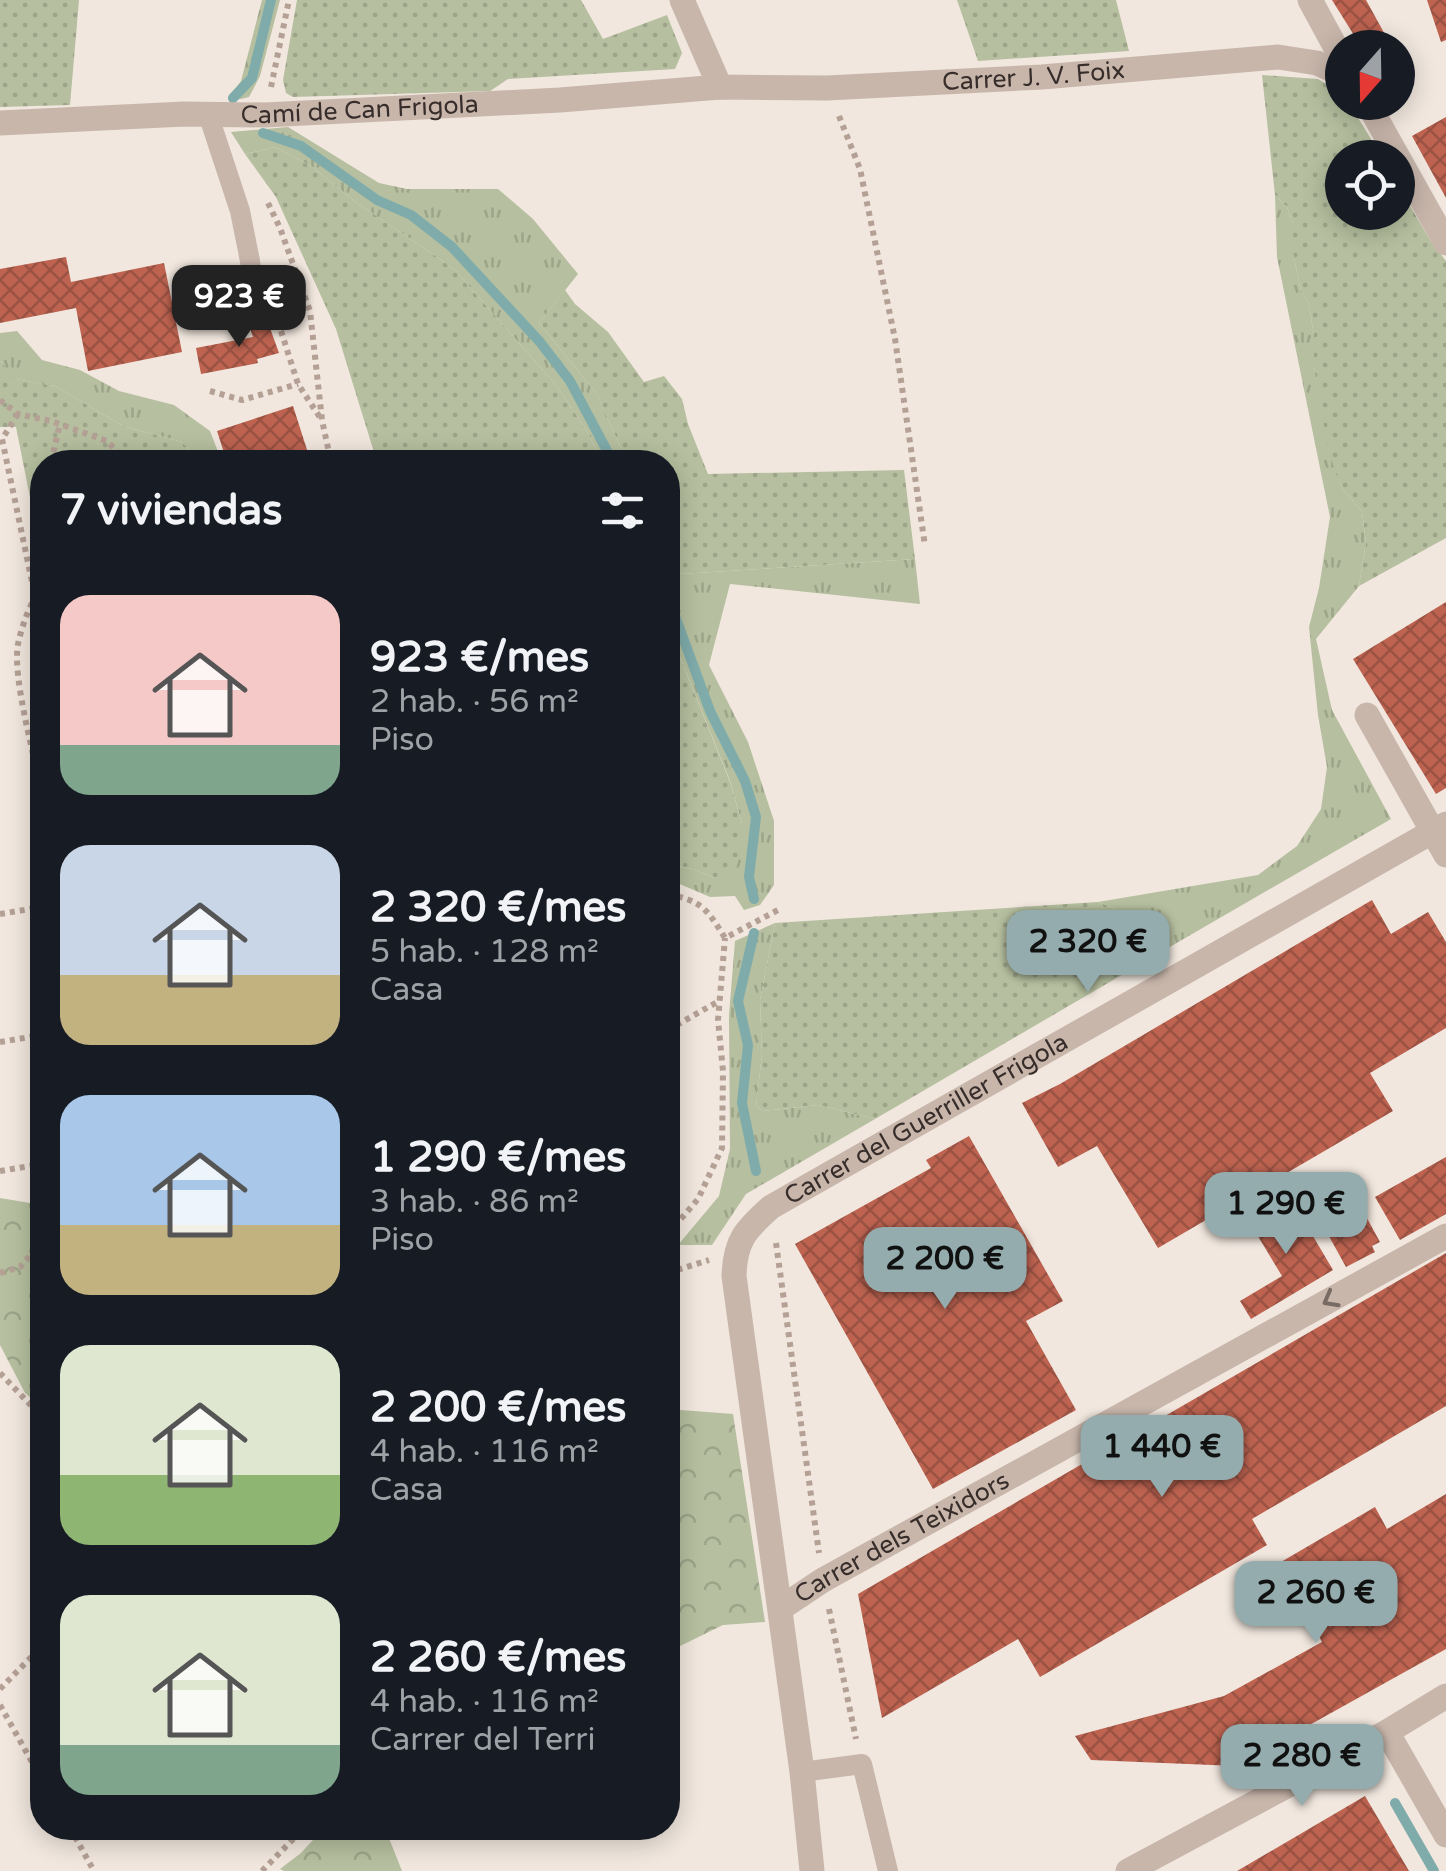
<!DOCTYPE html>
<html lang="es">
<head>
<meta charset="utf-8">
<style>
	:root { --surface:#171b24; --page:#242831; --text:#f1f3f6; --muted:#9ea1a6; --accent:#94acae }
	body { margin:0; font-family:"Varela Round",sans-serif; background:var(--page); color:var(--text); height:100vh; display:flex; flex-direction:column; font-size:38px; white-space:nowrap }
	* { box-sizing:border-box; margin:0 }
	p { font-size:32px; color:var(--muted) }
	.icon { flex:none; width:55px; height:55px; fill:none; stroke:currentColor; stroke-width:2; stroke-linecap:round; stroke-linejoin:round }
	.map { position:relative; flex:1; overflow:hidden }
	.details { position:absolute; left:30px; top:450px; width:650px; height:1390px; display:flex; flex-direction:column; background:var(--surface); border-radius:40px; box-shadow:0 5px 25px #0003 }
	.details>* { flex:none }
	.needle { width:65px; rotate:200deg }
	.buttons { position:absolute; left:1325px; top:30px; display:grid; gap:20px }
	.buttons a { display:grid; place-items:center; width:90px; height:90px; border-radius:50%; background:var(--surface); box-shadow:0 5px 25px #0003; font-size:50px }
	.price { position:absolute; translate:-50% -85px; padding:0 22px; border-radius:20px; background:var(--accent); color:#111; font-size:32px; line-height:65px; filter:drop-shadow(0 2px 5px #0008) }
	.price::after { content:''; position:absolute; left:50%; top:60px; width:30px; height:22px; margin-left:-15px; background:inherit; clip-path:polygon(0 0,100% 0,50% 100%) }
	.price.current { background:#222; color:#fff }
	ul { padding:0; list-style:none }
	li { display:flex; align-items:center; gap:30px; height:250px; padding:0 30px }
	li span { display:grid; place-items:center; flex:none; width:280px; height:200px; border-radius:30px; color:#555 }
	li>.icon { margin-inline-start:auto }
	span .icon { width:120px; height:120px; fill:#fffc; stroke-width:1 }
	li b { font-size:42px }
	h2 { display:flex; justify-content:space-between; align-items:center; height:120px; padding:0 30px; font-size:42px }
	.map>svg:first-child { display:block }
	.grass { fill:url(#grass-tufts) }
	.forest { fill:url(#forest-crowns) }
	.garden { fill:url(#garden-dots) }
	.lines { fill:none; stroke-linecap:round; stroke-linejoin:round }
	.stream { stroke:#7facab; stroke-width:10 }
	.building { fill:url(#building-cross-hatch) }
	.path { stroke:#b4a095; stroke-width:6; stroke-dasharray:5 5; stroke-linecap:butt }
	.service { stroke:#c8b6ab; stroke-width:20 }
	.minor { stroke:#c8b6ab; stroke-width:25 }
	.oneway { stroke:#786b64 }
	.labels { text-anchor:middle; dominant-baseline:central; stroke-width:8; stroke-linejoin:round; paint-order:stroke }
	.street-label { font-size:25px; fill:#372d2a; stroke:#f9f1eb }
</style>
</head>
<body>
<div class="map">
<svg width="1446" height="1871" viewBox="0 0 1446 1871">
	<defs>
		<pattern id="grass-tufts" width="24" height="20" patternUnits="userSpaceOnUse" patternTransform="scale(2.5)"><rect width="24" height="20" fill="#b6bf9f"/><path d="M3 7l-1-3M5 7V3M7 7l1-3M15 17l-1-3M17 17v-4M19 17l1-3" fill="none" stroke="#9da489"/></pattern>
		<pattern id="forest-crowns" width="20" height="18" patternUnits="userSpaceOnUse" patternTransform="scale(2.5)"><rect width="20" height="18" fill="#b6bf9f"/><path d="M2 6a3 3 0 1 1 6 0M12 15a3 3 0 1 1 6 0" fill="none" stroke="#9da489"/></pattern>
		<pattern id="garden-dots" width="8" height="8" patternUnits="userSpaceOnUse" patternTransform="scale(2.5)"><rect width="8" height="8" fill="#b6bf9f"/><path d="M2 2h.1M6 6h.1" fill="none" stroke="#9da489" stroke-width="1.8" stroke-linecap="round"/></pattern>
		<pattern id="building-cross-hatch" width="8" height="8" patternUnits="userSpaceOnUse" patternTransform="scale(2.5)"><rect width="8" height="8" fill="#bd6350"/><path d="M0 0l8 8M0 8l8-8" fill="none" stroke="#9a5243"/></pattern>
	</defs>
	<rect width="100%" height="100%" fill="#f1e7de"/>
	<g class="grass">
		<polygon points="262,0 280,0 260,76 249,97 241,99 228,98 241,81"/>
		<polygon points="288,127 379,183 407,189 498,189 533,219 578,274 539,323 597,394 627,462 602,462 587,431 556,385 453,268 353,200 311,166 275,147 245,154 231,132"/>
		<polygon points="1275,195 1287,207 1293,223 1293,253 1300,287 1309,305 1314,336 1314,367 1340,485 1362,512 1366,542 1359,586 1316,639 1332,710 1391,819 1168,948 1152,924 1098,902 1258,875 1297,846 1321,809 1327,767 1318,715 1309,627 1319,588 1330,517 1277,257"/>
		<polygon points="17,331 42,360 80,370 119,391 174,405 210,431 222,462 202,462 182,442 123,426 55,386 15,379 0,361 0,333"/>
		<polygon points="915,559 920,604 730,584 709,665 748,742 774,821 774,885 760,905 744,910 735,896 710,897 668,879 668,864 693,869 715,878 742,824 730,781 668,627 668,563 681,574"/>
		<polygon points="775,923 760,1000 762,1054 756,1106 763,1111 818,1105 875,1119 746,1194 712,1245 678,1245 719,1196 730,1149 729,1015 735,941"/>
	</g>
	<g class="forest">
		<polygon points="0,1198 42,1205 42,1407 25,1393 0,1345"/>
		<polygon points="668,1409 733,1414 765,1622 723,1625 668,1652"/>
		<polygon points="324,1828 385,1828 402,1871 284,1871 280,1869 301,1853"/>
	</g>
	<g class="garden">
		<polygon points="0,0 79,0 70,105 0,107"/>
		<polygon points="297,0 581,0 603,39 667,15 682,53 675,69 508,79 490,91 293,97 286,93 283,80"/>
		<polygon points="957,0 1116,0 1129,51 978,61"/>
		<polygon points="1262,75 1318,79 1342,94 1342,102 1349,103 1382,157 1342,158 1342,212 1398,212 1398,185 1430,240 1446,261 1446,538 1359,586 1366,542 1362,512 1340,485 1328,450 1314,367 1314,336 1309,305 1300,287 1293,253 1293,223 1287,207 1275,195"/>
		<polygon points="275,147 311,166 353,200 453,268 556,385 587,431 602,462 377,462 336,329 276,197 245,154"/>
		<polygon points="565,290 575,304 608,332 644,382 664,376 682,399 688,424 708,474 904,470 915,559 681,574 668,563 668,462 627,462 597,394 539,323"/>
		<polygon points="0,361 16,379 55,386 123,426 182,442 202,462 42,462 42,558 16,427 0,427"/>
		<polygon points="668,627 730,782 742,824 737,866 715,878 693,869 668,864"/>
		<polygon points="1098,902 1152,924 1168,948 875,1119 818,1105 763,1111 756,1106 762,1054 760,1000 775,923"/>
	</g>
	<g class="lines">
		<g class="stream">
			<polyline points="233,98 252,78 271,0"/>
			<polyline points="263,133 301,146 377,200 411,215 452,247 540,342 570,381 613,462"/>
			<polyline points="668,597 710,711 745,781 756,817 749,877 754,899"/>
			<polyline points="754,933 738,1001 748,1045 742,1103 756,1171"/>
			<polyline points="1395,1803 1434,1871"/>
		</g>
	</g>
	<g class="building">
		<polygon points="1332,0 1366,0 1388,40 1362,48"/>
		<polygon points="1427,0 1446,0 1446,40 1441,42"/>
		<polygon points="1446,117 1446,198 1412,136"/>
		<polygon points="66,257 71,282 164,263 182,352 88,371 76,308 0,323 0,269"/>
		<polygon points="266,317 279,353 257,359 258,363 201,374 196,348 253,337 248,323"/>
		<polygon points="293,406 309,456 287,462 227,462 217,431"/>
		<polygon points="1446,602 1446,788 1436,794 1353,659"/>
		<polygon points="1372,900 1391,934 1428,912 1446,942 1446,1028 1370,1073 1393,1111 1158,1248 1097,1146 1058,1167 1022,1103 1060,1084"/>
		<polygon points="969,1136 1063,1301 1026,1321 1076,1410 933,1489 795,1244 931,1168 926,1160"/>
		<polygon points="1446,1157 1446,1214 1400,1240 1375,1197"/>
		<polygon points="1291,1199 1333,1270 1251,1319 1240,1301 1282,1276 1250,1223"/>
		<polygon points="1357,1200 1380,1242 1372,1246 1375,1252 1346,1267 1320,1220"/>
		<polygon points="1446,1253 1446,1406 1252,1519 1267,1545 1040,1677 1018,1639 882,1718 858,1594"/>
		<polygon points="1446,1494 1446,1649 1236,1766 1091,1760 1075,1736 1224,1696 1322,1642 1281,1562 1375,1507 1387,1529"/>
		<polygon points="1365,1796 1409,1871 1237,1871"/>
	</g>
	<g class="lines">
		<g class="path">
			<polyline points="271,87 289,0"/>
			<polyline points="839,116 860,169 895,339 925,546"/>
			<polyline points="268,203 280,228 310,311 322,420 331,462"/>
			<polyline points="281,331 298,384 321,419"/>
			<polyline points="210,391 242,400 298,384"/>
			<polyline points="0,400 18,414 51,421 107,441 127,462"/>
			<polyline points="18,414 2,439 35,596 42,594"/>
			<polyline points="51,462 60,424"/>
			<path d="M42 586C31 601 22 625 18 644 12 678 35 758 42 794"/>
			<polyline points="668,692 673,697"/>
			<path d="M668 894C702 901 707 909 725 938L778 910"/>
			<polyline points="0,914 42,907"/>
			<polyline points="668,1030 719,1001"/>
			<polyline points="0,1042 42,1035"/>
			<polyline points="0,1171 42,1164"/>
			<polyline points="668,1234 698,1199 722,1148 723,1071 718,1020 725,938"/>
			<polyline points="776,1243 819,1553"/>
			<polyline points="0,1273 20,1267 42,1242"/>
			<polyline points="668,1273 709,1260"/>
			<polyline points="0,1373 42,1417"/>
			<polyline points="829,1609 856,1739"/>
			<polyline points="0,1689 42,1646"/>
			<polyline points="0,1705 42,1780"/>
			<polyline points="70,1828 94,1871"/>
			<polyline points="262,1871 304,1828"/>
		</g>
		<g class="service">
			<polyline points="208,114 240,211 250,261 257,320"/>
			<polyline points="802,1772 862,1764 888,1871"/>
		</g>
		<g class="minor">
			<polyline points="682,0 720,87"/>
			<polyline points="1310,0 1342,59"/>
			<polyline points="1367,102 1446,243"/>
			<path id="s1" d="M0 123 184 114 265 115 560 100 720 87 827 88 1042 77 1278 57 1317 63 1342 74"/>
			<polyline points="1367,715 1446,855"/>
			<path id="s2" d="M781 1608 823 1580 1446 1236"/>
			<polyline points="1387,1732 1446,1835"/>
			<path id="s3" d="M812 1871 802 1772 734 1276C735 1241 745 1230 771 1207L1446 824"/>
			<polyline points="1128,1871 1387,1732 1446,1696"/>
		</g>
	</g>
	<defs><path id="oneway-chevron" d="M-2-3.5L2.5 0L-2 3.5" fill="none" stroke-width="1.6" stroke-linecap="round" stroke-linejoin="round" transform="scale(2.5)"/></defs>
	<use class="oneway" href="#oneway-chevron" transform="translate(1330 1300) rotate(151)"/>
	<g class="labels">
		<g class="street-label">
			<text stroke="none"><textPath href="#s1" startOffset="1035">Carrer J. V. Foix</textPath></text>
			<text stroke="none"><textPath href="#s1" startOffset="360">Camí de Can Frigola</textPath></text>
			<text stroke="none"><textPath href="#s3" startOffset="860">Carrer del Guerriller Frigola</textPath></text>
			<text stroke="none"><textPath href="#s2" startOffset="140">Carrer dels Teixidors</textPath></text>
		</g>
	</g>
</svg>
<div class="buttons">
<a><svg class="needle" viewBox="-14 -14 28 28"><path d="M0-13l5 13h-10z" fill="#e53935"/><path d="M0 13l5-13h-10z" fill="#9ea1a6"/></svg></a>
<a><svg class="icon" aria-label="locate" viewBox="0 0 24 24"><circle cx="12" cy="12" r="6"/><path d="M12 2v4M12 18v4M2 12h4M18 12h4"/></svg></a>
</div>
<b class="price current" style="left:239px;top:350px">923 €</b>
<b class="price" style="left:1088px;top:995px">2 320 €</b>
<b class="price" style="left:1286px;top:1257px">1 290 €</b>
<b class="price" style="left:945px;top:1312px">2 200 €</b>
<b class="price" style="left:1162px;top:1500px">1 440 €</b>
<b class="price" style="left:1316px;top:1646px">2 260 €</b>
<b class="price" style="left:1302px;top:1809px">2 280 €</b>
<section class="details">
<h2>7 viviendas<svg class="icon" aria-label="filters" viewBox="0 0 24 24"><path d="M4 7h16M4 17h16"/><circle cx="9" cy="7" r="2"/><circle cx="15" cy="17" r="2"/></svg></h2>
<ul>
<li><span style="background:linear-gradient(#f6c9c9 75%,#7fa58c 0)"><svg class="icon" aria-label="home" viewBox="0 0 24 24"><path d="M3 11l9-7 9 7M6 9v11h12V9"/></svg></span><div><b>923 €/mes</b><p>2 hab. · 56 m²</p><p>Piso</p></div></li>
<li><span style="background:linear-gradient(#c9d6e8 65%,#c2b280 0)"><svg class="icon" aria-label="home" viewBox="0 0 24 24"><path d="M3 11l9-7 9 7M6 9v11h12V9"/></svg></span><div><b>2 320 €/mes</b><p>5 hab. · 128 m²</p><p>Casa</p></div></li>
<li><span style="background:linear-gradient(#a9c7e8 65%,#c2b280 0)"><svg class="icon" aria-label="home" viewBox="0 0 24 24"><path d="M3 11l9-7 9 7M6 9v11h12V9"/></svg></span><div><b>1 290 €/mes</b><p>3 hab. · 86 m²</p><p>Piso</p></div></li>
<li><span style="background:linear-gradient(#dfe7d0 65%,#8fb573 0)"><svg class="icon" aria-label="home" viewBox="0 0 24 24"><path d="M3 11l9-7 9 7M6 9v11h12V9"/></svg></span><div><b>2 200 €/mes</b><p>4 hab. · 116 m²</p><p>Casa</p></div></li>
<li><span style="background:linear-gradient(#dfe7d0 75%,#7fa58c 0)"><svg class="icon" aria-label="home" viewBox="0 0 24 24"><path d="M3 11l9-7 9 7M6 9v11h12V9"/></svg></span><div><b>2 260 €/mes</b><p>4 hab. · 116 m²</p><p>Carrer del Terri</p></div></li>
</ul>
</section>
</div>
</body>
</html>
